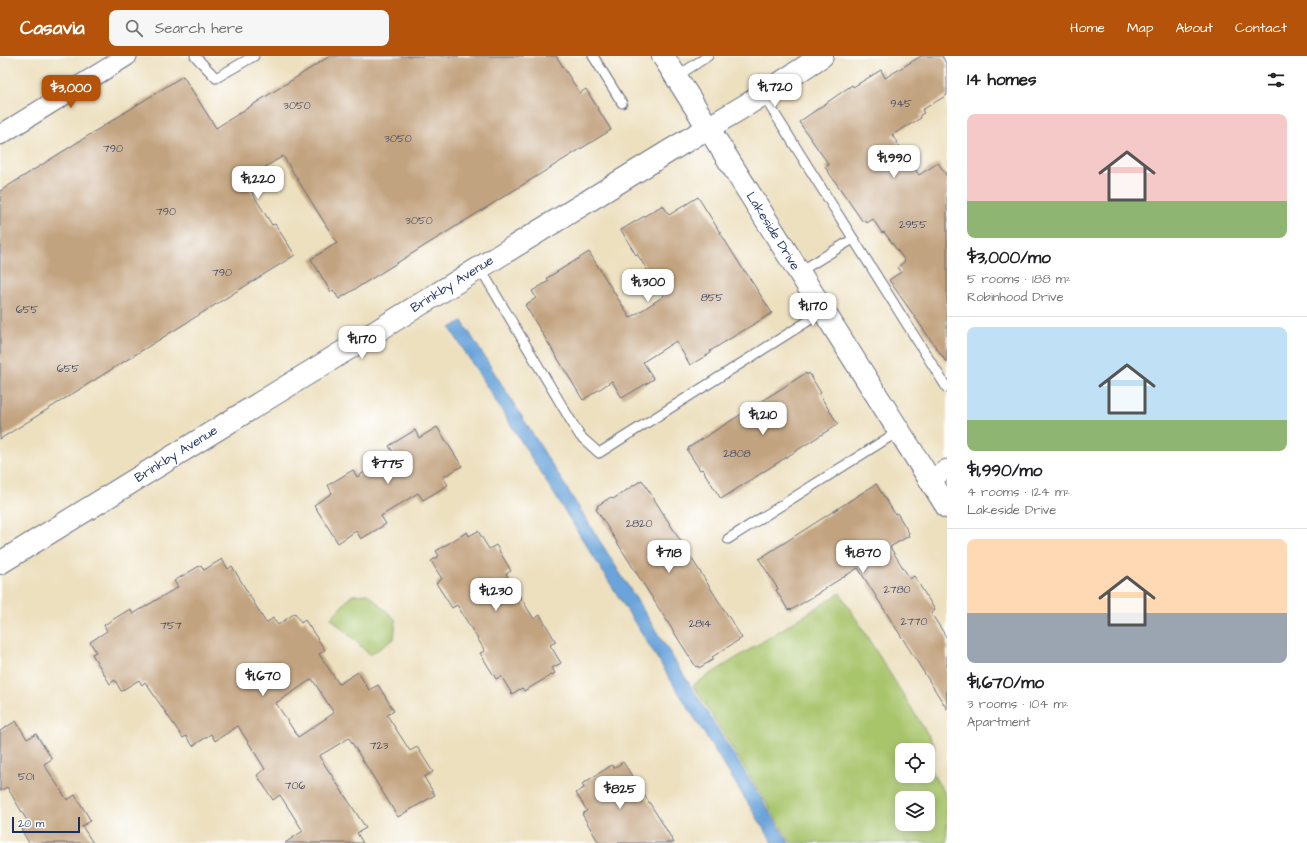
<!DOCTYPE html>
<html lang="en">
<head>
<meta charset="utf-8">
<style>
	:root { --surface:#fff; --page:#f6f6f6; --text:#202124; --muted:#757577; --line:#e0e0e0; --accent:#b45309 }
	body { margin:0; font-family:"Architects Daughter",sans-serif; background:var(--page); color:var(--text); height:100vh; display:flex; flex-direction:column; font-size:15px; white-space:nowrap }
	* { box-sizing:border-box; margin:0 }
	p { font-size:13px; color:var(--muted) }
	.icon { flex:none; width:22px; height:22px; fill:none; stroke:currentColor; stroke-width:2; stroke-linecap:round; stroke-linejoin:round }
	.map { position:relative; flex:1; overflow:hidden }
	.drawer { display:flex; flex-direction:column; background:var(--surface); width:360px }
	.drawer>* { flex:none }
	.buttons { position:absolute; left:895px; top:687px; display:grid; gap:8px }
	.buttons a { display:grid; place-items:center; width:40px; height:40px; border-radius:8px; background:var(--surface); box-shadow:0 2px 10px #0003; font-size:20px }
	.scale { position:absolute; left:12px; bottom:10px; width:68px; box-sizing:border-box; padding-left:4px; border:2px solid #1b2f5e; border-top:0; font-size:11px; line-height:14px; white-space:nowrap; color:#1b2f5e; -webkit-text-stroke:3px #fff; paint-order:stroke }
	.price { position:absolute; translate:-50% -34px; padding:0 9px; border-radius:8px; background:#fff; color:#222; font-size:13px; line-height:26px; filter:drop-shadow(0 1px 2px #0008) }
	.price::after { content:''; position:absolute; left:50%; top:24px; width:12px; height:9px; margin-left:-6px; background:inherit; clip-path:polygon(0 0,100% 0,50% 100%) }
	.price.on { background:var(--accent); color:#fff }
	ul { padding:0; list-style:none }
	li { display:grid; align-content:center; gap:8px; height:212px; padding:0 20px }
	li+li { border-top:1px solid var(--line) }
	li span { display:grid; place-items:center; height:124px; border-radius:8px; color:#555 }
	li>.icon { margin-inline-start:auto }
	span .icon { width:72px; height:72px; fill:#fffc; stroke-width:1 }
	li b { font-size:17px }
	h2 { display:flex; justify-content:space-between; align-items:center; height:48px; padding:0 20px; font-size:17px }
	header { display:flex; align-items:center; gap:24px; box-sizing:border-box; height:56px; padding:0 20px; background:var(--accent); color:#fff }
	header strong { font-size:19px }
	nav { display:flex; gap:22px; margin-inline-start:auto; font-size:14px }
	.search { width:280px; height:36px; background:var(--page); display:flex; align-items:center; gap:10px; box-sizing:border-box; padding:0 14px; border-radius:8px; color:var(--muted); font-size:15px }
	main { display:flex; flex:1; min-height:0 }
	.map>svg:first-child { display:block }
	.green { fill:#a9c56c; stroke:#627a65; fill-rule:evenodd }
	.water { fill:#6ba4da; stroke:#436a9c }
	.building { fill:#c2a37f; fill-rule:evenodd }
	.lines { fill:none; stroke-linecap:round; stroke-linejoin:round }
	.service-casing { stroke:#646d80; stroke-width:11 }
	.minor-casing { stroke:#646d80; stroke-width:21 }
	.tertiary-casing { stroke:#646d80; stroke-width:24 }
	.service { stroke:#fff; stroke-width:9 }
	.minor { stroke:#fff; stroke-width:19 }
	.tertiary { stroke:#fff; stroke-width:22 }
	.labels { text-anchor:middle; dominant-baseline:central; stroke-width:3; stroke-linejoin:round; paint-order:stroke }
	.number-label { font-size:11px; fill:#454c66 }
	.street-label { font-size:13px; fill:#1b2f5e; stroke:#fff }
</style>
</head>
<body>
<header>
<strong>Casavia</strong>
<div class="search"><svg class="icon" aria-label="search" viewBox="0 0 24 24"><circle cx="10" cy="10" r="6"/><path d="M15 15l6 6"/></svg>Search here</div>
<nav><a>Home</a><a>Map</a><a>About</a><a>Contact</a></nav>
</header>
<main>
<div class="map">
<svg width="947" height="787" viewBox="0 0 947 787">
	<rect width="100%" height="100%" fill="#fff"/>
	<filter id="ink" filterUnits="userSpaceOnUse"><feTurbulence type="fractalNoise" baseFrequency=".025" numOctaves="2"/><feDisplacementMap in="SourceGraphic" scale="8" xChannelSelector="R" yChannelSelector="G"/><feConvolveMatrix kernelMatrix="1 2 1 2 8 2 1 2 1" color-interpolation-filters="sRGB"/></filter>
	<filter id="wash" filterUnits="userSpaceOnUse"><feTurbulence type="fractalNoise" baseFrequency=".012" numOctaves="4" result="noise"/><feDisplacementMap in="SourceGraphic" scale="16" xChannelSelector="R" yChannelSelector="G"/><feGaussianBlur stdDeviation="0.9" result="paint"/><feColorMatrix in="noise" values="0 0 0 0 0 0 0 0 0 0 0 0 0 0 0 0 0 1.4 0 .05"/><feComposite in="paint" operator="in"/></filter>
	<g filter="url(#wash)">
		<rect width="100%" height="100%" fill="#ede0bf"/>
		<g class="green">
			<path d="M840 537 935 690 928 706V694H902V720H928V710L947 741V787H791L693 629ZM902 742H928V768H902Z"/>
			<polygon points="368,538 396,564 394,583 370,599 331,562 352,539"/>
		</g>
		<polygon class="water" points="462,265 789,787 773,787 450,272"/>
		<g id="blocks">
			<g class="building">
				<polygon points="330,0 556,0 580,37 586,33 611,74 339,243 333,234 331,236 311,203 337,187 283,100 246,123 251,131 249,132 272,169 275,168 295,199 0,383 0,135 183,20 216,72"/>
				<polygon points="921,0 942,0 947,9 947,39 922,54 924,57 920,59 921,62 892,79 919,119 938,107 947,120 947,307 889,224 901,216 898,211 905,205 884,176 882,177 873,163 867,167 865,164 863,166 825,111 829,109 799,66 852,29 853,31 881,14 885,22"/>
				<polygon points="698,141 744,215 745,215 772,257 710,295 711,297 690,309 676,285 643,306 654,323 622,342 612,325 583,344 525,249 536,242 532,235 549,225 547,222 589,196 630,262 664,240 637,198 636,199 621,174 663,149 669,159"/>
				<polygon points="806,317 807,319 809,317 821,337 819,338 838,368 721,443 702,413 700,414 687,394 689,393 688,392"/>
				<polygon points="437,371 462,410 443,421 448,429 423,444 418,437 381,460 386,468 361,483 356,475 338,487 314,449 332,437 328,429 353,414 357,421 394,398 389,390 415,374 419,382"/>
				<polygon points="642,424 742,582 712,601 714,603 699,612 698,610 696,611 596,453 598,452 597,450 611,441 613,443"/>
				<polygon points="876,428 895,458 897,457 909,477 908,478 909,480 890,491 910,523 914,520 935,554 931,557 947,582 947,653 858,512 819,536 819,537 791,554 790,553 788,554 776,534 778,533 759,503"/>
				<polygon points="478,475 489,493 496,489 511,515 506,518 534,563 540,559 556,586 550,589 561,607 552,612 555,617 524,635 522,632 512,638 501,620 496,623 480,597 485,595 457,549 452,552 436,527 442,523 431,505 439,500 436,495 467,476 469,480"/>
				<path d="M222 503 228 513 232 510 266 567 273 562 278 569 295 557 301 567 305 564 325 594 319 598 339 628 358 616 369 634 378 629 394 655 387 659 410 695 417 691 433 716 424 721 435 739 398 761 349 682 319 700 366 772 357 777 363 787H285L303 775 280 739 273 744 257 719 265 713 238 670 215 685 211 678 193 690 186 680 183 682 145 626 142 629 139 624 121 635 115 624 110 628 92 598 96 596 90 586 107 575 104 569 130 553 133 558 178 531 174 525 201 509 204 514ZM312 623 334 657 298 681 276 647Z"/>
				<polygon points="16,665 27,683 36,678 52,703 44,708 67,744 75,739 91,765 82,770 93,787 29,787 21,773 29,768 7,731 0,735 0,675"/>
				<polygon points="623,706 663,768 674,787 599,787 582,758 587,755 576,737 584,732 582,728 612,709 614,712"/>
			</g>
		</g>
	</g>
	<g filter="url(#ink)">
		<use href="#blocks" fill-opacity="0" stroke="#646d80" stroke-width="1"/>
		<g class="lines">
			<g class="service-casing">
				<g id="service">
					<polyline points="195,0 216,22 254,0"/>
					<polyline points="593,0 622,47"/>
					<polyline points="676,21 708,0"/>
					<polyline points="763,39 947,332"/>
					<polyline points="480,212 580,380 599,397 824,255"/>
					<polyline points="799,216 853,183"/>
					<polyline points="728,483 899,375"/>
				</g>
			</g>
			<g class="minor-casing">
				<g id="minor">
					<polyline points="0,79 127,0"/>
					<polyline points="930,424 947,413"/>
				</g>
			</g>
			<g class="tertiary-casing">
				<g id="tertiary">
					<polyline points="663,0 947,451"/>
					<polyline points="0,507 671,94 748,48 822,0"/>
				</g>
			</g>
			<use href="#service" class="service"/>
			<use href="#minor" class="minor"/>
			<use href="#tertiary" class="tertiary"/>
		</g>
	</g>
	<g class="labels">
		<g class="number-label">
			<text x="901" y="47">945</text>
			<text x="297" y="49">3050</text>
			<text x="398" y="82">3050</text>
			<text x="113" y="92">790</text>
			<text x="166" y="155">790</text>
			<text x="419" y="164">3050</text>
			<text x="913" y="168">2955</text>
			<text x="222" y="216">790</text>
			<text x="712" y="241">855</text>
			<text x="27" y="253">655</text>
			<text x="68" y="312">655</text>
			<text x="737" y="397">2808</text>
			<text x="639" y="467">2820</text>
			<text x="897" y="533">2780</text>
			<text x="914" y="565">2770</text>
			<text x="700" y="567">2814</text>
			<text x="171" y="569">757</text>
			<text x="379" y="689">723</text>
			<text x="26" y="720">501</text>
			<text x="295" y="729">706</text>
		</g>
		<g class="street-label">
			<text transform="translate(773 175) rotate(58)">Lakeside Drive</text>
			<text transform="translate(452 228) rotate(-32)">Brinkby Avenue</text>
			<text transform="translate(176 398) rotate(-32)">Brinkby Avenue</text>
		</g>
	</g>
</svg>
<div class="buttons">
<a><svg class="icon" aria-label="locate" viewBox="0 0 24 24"><circle cx="12" cy="12" r="6"/><path d="M12 2v4M12 18v4M2 12h4M18 12h4"/></svg></a>
<a><svg class="icon" aria-label="layers" viewBox="0 0 24 24"><path d="M12 4l9 5-9 5-9-5zM3 14l9 5 9-5"/></svg></a>
</div>
<div class="scale">20 m</div>
<b class="price" style="left:775px;top:52px">$1,720</b>
<b class="price on" style="left:71px;top:53px">$3,000</b>
<b class="price" style="left:894px;top:123px">$1,990</b>
<b class="price" style="left:258px;top:144px">$1,220</b>
<b class="price" style="left:648px;top:247px">$1,300</b>
<b class="price" style="left:813px;top:271px">$1,170</b>
<b class="price" style="left:362px;top:304px">$1,170</b>
<b class="price" style="left:763px;top:380px">$1,210</b>
<b class="price" style="left:388px;top:429px">$775</b>
<b class="price" style="left:669px;top:518px">$718</b>
<b class="price" style="left:863px;top:518px">$1,870</b>
<b class="price" style="left:496px;top:556px">$1,230</b>
<b class="price" style="left:263px;top:641px">$1,670</b>
<b class="price" style="left:620px;top:754px">$825</b>
</div>
<section class="drawer">
<h2>14 homes<svg class="icon" aria-label="filters" viewBox="0 0 24 24"><path d="M4 7h16M4 17h16"/><circle cx="9" cy="7" r="2"/><circle cx="15" cy="17" r="2"/></svg></h2>
<ul>
<li><span style="background:linear-gradient(#f6c9c9 70%,#8fb573 0)"><svg class="icon" aria-label="home" viewBox="0 0 24 24"><path d="M3 11l9-7 9 7M6 9v11h12V9"/></svg></span><div><b>$3,000/mo</b><p>5 rooms · 188 m²</p><p>Robinhood Drive</p></div></li>
<li><span style="background:linear-gradient(#bfe0f5 75%,#8fb573 0)"><svg class="icon" aria-label="home" viewBox="0 0 24 24"><path d="M3 11l9-7 9 7M6 9v11h12V9"/></svg></span><div><b>$1,990/mo</b><p>4 rooms · 124 m²</p><p>Lakeside Drive</p></div></li>
<li><span style="background:linear-gradient(#ffd9b3 60%,#9aa5b1 0)"><svg class="icon" aria-label="home" viewBox="0 0 24 24"><path d="M3 11l9-7 9 7M6 9v11h12V9"/></svg></span><div><b>$1,670/mo</b><p>3 rooms · 104 m²</p><p>Apartment</p></div></li>
</ul>
</section>
</main>
</body>
</html>
